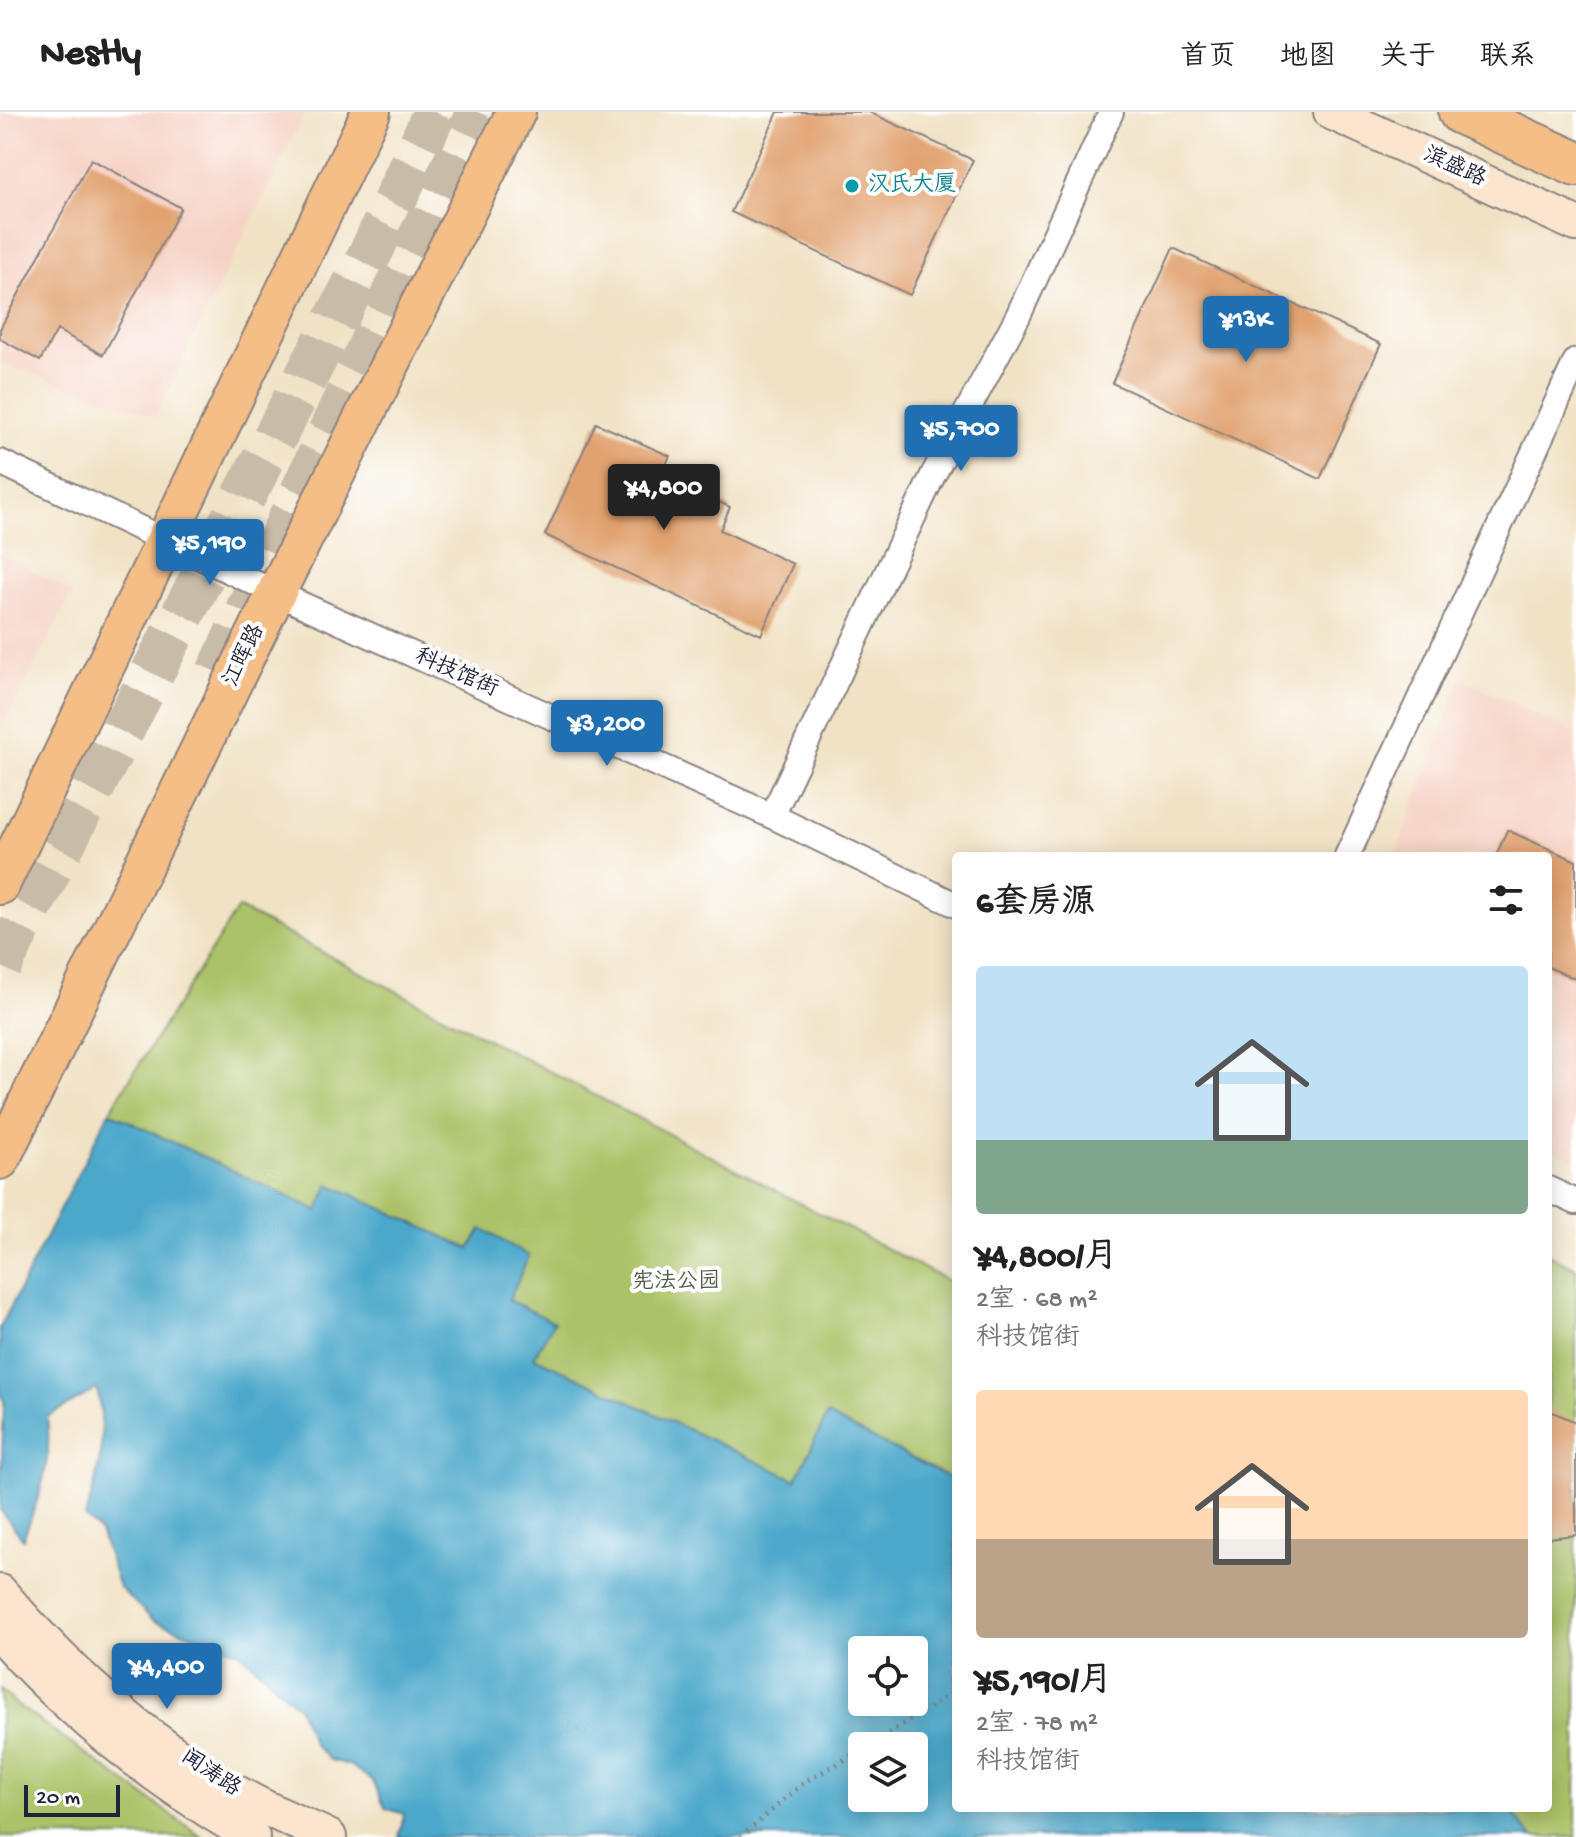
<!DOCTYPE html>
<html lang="zh">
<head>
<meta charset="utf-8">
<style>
	:root { --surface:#fff; --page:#f2f2f2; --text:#222; --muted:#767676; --line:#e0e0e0; --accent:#1f6fb2 }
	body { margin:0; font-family:"Gochi Hand","LXGW WenKai TC",sans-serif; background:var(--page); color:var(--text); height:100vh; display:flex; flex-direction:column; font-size:30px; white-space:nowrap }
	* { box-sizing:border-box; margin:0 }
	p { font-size:26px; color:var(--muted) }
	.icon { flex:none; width:44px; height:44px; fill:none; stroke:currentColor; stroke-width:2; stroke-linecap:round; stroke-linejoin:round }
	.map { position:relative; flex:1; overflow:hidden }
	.sheet { position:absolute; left:952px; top:740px; width:600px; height:960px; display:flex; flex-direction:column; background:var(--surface); border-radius:8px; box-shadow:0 4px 20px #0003 }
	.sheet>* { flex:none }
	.buttons { position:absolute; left:848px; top:1524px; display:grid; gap:16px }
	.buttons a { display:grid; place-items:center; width:80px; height:80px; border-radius:8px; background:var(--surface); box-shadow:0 4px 20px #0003; font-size:40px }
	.scale { position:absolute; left:24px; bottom:20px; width:96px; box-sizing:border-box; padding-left:8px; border:4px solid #22223b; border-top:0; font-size:22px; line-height:28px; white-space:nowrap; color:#22223b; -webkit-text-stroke:6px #fff; paint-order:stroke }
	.price { position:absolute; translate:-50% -68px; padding:0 18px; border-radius:8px; background:var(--accent); color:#fff; font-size:26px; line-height:52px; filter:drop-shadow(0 2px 4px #0008) }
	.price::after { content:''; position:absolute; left:50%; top:48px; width:24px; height:18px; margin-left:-12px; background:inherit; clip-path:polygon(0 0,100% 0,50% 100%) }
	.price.on { background:#222; color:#fff }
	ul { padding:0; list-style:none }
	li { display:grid; align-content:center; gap:16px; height:424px; padding:0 24px }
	li span { display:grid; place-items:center; height:248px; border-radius:8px; color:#555 }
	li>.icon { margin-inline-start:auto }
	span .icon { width:144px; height:144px; fill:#fffc; stroke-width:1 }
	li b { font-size:34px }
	h2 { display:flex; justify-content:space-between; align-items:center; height:96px; padding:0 24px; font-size:34px }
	header { display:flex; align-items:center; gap:48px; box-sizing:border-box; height:112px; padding:0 40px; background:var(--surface); border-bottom:2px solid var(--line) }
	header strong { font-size:38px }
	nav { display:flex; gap:44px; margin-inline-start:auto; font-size:28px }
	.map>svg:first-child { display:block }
	.built { fill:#f6d2c4 }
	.green { fill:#abc267; stroke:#667251; stroke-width:2 }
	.water { fill:#4ca8ca; stroke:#376582; stroke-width:2; fill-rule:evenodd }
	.building { fill:#e1a270 }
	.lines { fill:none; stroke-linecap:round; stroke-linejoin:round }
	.highway-tunnel { stroke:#c8bca9; stroke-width:44; stroke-dasharray:44 22; stroke-linecap:butt }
	.street-casing { stroke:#8a8280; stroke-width:28 }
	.secondary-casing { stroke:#8a8280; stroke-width:38 }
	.primary-casing { stroke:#8a8280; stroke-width:42 }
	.highway-casing { stroke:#8a8280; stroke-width:48 }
	.path { stroke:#8a8280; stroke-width:5; stroke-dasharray:2 6; stroke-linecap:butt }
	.street { stroke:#fff; stroke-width:24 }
	.secondary { stroke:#fbe5cf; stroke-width:34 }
	.primary { stroke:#f6be87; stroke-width:38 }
	.highway { stroke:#f6be87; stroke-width:44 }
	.culture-dot { fill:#0f9aa8; stroke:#fff; stroke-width:3 }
	.labels { text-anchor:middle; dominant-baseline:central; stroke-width:8; stroke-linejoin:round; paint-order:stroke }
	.street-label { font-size:22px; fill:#22223b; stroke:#fff }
	.culture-label { font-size:22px; fill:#0d838f; stroke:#fff; text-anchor:start }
	.park-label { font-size:22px; fill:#525a4a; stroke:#fff }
</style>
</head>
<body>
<header>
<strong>Nestly</strong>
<nav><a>首页</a><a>地图</a><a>关于</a><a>联系</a></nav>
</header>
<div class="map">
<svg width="1576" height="1725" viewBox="0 0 1576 1725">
	<rect width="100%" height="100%" fill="#fff"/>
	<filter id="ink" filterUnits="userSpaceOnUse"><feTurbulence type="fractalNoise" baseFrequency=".0125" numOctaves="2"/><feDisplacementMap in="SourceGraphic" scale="16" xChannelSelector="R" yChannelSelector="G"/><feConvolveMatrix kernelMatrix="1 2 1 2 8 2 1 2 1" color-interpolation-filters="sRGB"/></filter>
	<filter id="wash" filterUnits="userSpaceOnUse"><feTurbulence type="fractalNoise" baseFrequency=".006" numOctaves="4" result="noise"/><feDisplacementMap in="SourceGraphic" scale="32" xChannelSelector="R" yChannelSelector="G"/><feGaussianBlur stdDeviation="1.8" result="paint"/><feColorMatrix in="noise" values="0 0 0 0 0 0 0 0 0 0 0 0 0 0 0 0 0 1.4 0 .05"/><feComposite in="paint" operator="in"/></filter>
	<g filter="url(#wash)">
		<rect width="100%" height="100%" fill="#f1e2c5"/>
		<g class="built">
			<polygon points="2,0 305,0 155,304 0,251"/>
			<polygon points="0,441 72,481 0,618"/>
			<polygon points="1461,567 1576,621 1576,1049 1548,1035 1548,744 1395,744"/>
		</g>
		<g class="green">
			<polygon points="238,796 956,1173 956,1369 827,1303 796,1368 533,1245 481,1117 470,1137 329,1072 318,1099 109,1000"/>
			<polygon points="1548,1142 1576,1156 1576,1725 1533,1725 1508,1696 1548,1696"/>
			<polygon points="0,1577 17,1593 202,1725 0,1725"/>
		</g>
		<path class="water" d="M109 1000 318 1099 329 1072 470 1137 482 1117 529 1144 509 1188 554 1210 534 1245 796 1368 827 1303 956 1369V1696H1508L1533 1725H399L404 1702 385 1696 373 1669 349 1653 330 1648 314 1633 298 1595 240 1540 154 1509 119 1475 100 1420 85 1405C100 1358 107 1325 97 1277L47 1305C53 1349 39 1386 23 1427L0 1398 4 1290 0 1279V1216ZM862 1538H914V1590H862ZM862 1634H914V1686H862Z"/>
		<g id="blocks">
			<g class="building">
				<polygon points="778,0 869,0 973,48 910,183 731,100"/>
				<polygon points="91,47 181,96 103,243 57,218 40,249 0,227 0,217"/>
				<polygon points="1173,136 1381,232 1320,367 1112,271"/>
				<polygon points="596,311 670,344 661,363 730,395 720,418 793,452 761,523 545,423"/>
				<polygon points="1507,718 1576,749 1576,867 1548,855 1548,744 1496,744"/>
				<polygon points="1548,1298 1576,1310 1576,1423 1548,1426"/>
			</g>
		</g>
	</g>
	<g filter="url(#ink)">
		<use href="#blocks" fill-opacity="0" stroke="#8a8280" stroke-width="2"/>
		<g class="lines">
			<g class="highway-tunnel">
				<polyline points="218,561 478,0"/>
				<polyline points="0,854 374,134 435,0"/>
			</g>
			<g class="street-casing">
				<g id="street">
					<polyline points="0,350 276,481 772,704 956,793"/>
					<polyline points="772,704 933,363 1018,204 1111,0"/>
					<polyline points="1347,744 1576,249"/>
					<polyline points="1548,1077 1576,1090"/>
				</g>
			</g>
			<g class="secondary-casing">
				<g id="secondary">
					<polyline points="1331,0 1576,112"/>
					<path d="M0 1480C69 1561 152 1635 246 1686 273 1701 302 1712 329 1725"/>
					<path d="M0 1522C72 1604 158 1670 252 1725"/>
				</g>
			</g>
			<g class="primary-casing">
				<g id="primary">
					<polyline points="0,773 371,0"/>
					<polyline points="0,1048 276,481 516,0"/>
				</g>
			</g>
			<g class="highway-casing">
				<polyline id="highway" points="1461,0 1576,52"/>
			</g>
			<g class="path">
				<polyline points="868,1634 956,1579"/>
				<polyline points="741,1725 806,1669 862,1638"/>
			</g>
			<use href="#street" class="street"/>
			<use href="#secondary" class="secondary"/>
			<use href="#primary" class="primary"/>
			<use href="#highway" class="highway"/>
		</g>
	</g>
	<circle class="culture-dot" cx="852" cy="74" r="8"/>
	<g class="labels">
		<g class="street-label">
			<text transform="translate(1454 56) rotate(25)">滨盛路</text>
			<text transform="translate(245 544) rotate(-64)">江晖路</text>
			<text transform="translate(456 562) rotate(24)">科技馆街</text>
			<text transform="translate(210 1662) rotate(34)">闻涛路</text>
		</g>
		<g class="culture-label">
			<text x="868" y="74">汉氏大厦</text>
		</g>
		<g class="park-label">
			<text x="676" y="1171">宪法公园</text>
		</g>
	</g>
</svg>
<div class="buttons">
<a><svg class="icon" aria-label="locate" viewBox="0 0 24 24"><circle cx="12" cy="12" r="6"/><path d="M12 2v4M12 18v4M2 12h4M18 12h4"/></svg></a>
<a><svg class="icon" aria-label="layers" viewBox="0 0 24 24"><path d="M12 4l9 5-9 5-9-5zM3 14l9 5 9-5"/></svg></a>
</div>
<div class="scale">20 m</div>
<b class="price" style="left:1246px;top:252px">¥13K</b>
<b class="price" style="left:961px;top:361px">¥5,700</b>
<b class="price on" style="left:664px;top:420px">¥4,800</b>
<b class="price" style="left:210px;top:475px">¥5,190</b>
<b class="price" style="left:607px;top:656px">¥3,200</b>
<b class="price" style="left:167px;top:1599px">¥4,400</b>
<section class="sheet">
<h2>6套房源<svg class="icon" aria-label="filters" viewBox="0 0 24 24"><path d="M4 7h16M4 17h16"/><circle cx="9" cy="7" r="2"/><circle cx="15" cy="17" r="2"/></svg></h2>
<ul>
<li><span style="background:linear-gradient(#bfe0f5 70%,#7fa58c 0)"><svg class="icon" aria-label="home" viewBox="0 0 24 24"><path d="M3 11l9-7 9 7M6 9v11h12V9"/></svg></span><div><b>¥4,800/月</b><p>2室 · 68 m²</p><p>科技馆街</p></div></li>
<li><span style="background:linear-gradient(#ffd9b3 60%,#b9a48a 0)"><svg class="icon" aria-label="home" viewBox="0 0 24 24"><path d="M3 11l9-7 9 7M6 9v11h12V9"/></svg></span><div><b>¥5,190/月</b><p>2室 · 78 m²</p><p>科技馆街</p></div></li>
</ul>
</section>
</div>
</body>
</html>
